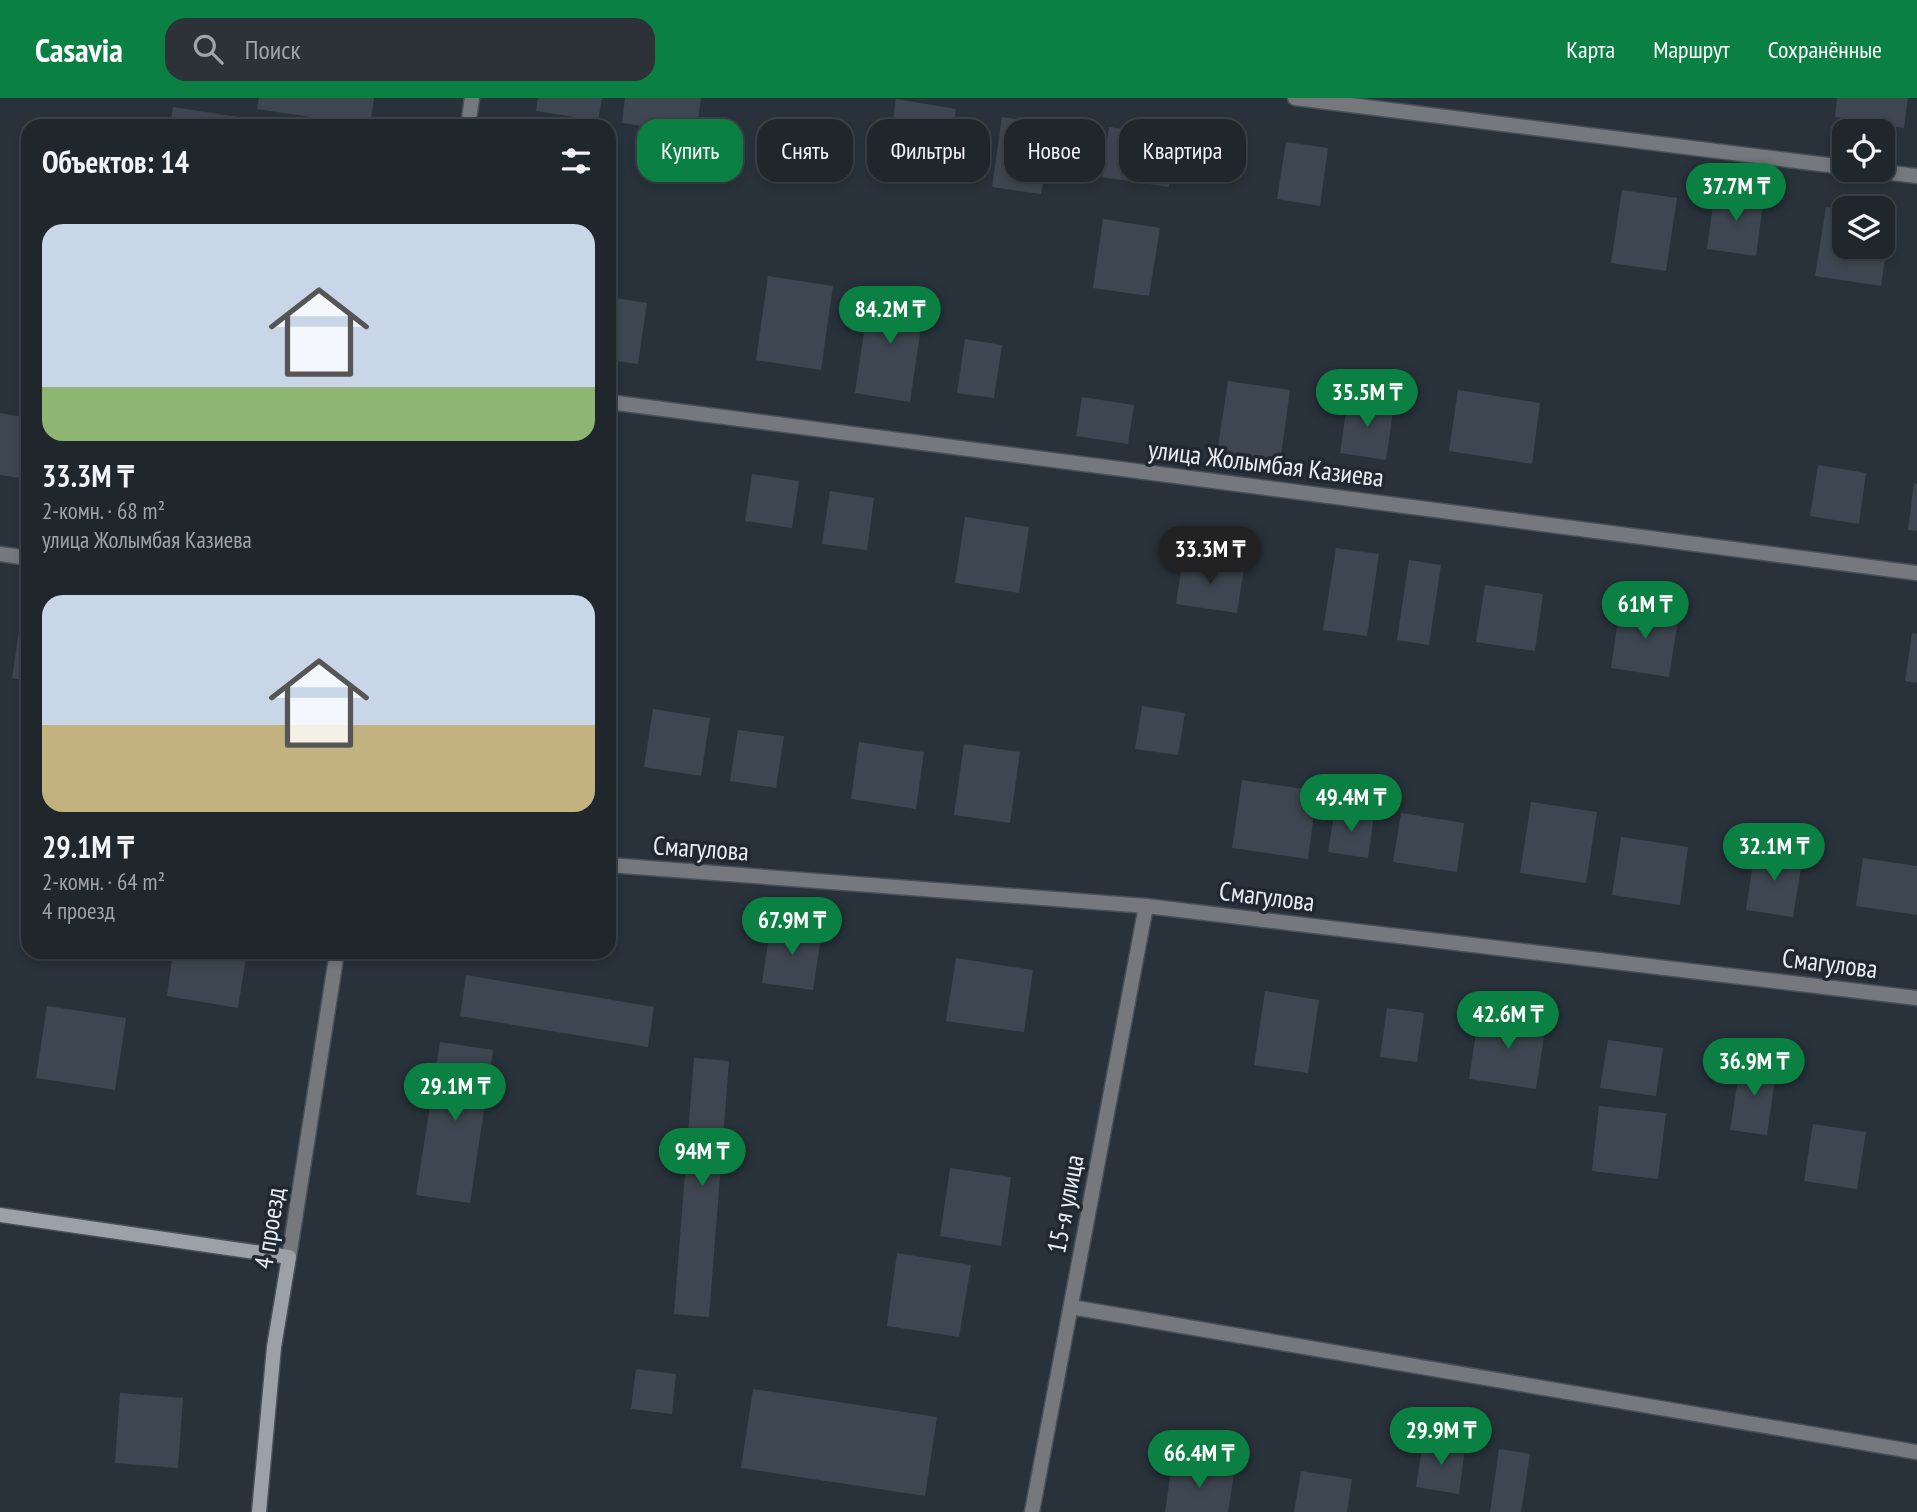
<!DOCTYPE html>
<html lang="ru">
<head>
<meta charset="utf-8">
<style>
	:root { --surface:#1f262c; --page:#2c3238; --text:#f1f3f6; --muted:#a1a5a9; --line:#3c4348; --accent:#0b8043 }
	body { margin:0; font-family:"PT Sans Narrow",sans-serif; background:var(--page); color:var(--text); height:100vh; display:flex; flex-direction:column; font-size:26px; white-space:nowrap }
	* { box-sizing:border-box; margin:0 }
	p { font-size:23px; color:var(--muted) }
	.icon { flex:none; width:38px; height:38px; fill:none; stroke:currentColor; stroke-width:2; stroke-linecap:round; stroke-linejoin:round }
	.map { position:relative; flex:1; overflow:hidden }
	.sheet { position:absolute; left:21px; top:21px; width:595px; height:840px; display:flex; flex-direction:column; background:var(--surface); border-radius:21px; box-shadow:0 4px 10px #0003,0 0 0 2px var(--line) }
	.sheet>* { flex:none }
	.banner { position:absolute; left:637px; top:21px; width:665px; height:63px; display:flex; gap:14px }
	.controls { position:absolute; left:1832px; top:21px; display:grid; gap:14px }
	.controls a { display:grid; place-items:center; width:63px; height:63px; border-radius:14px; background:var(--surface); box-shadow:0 4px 10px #0003,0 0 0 2px var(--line); font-size:35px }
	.price { position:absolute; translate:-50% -60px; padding:0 16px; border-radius:24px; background:var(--accent); color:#fff; font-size:23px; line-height:46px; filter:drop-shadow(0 2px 4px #0008) }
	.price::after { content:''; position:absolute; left:50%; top:42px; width:21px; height:16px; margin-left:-10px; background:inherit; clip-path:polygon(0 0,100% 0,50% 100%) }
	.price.selected { background:#222; color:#fff }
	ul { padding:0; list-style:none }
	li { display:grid; align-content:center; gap:14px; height:371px; padding:0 21px }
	li span { display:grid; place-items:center; height:217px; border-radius:21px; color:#555 }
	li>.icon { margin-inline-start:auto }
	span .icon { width:126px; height:126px; fill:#fffc; stroke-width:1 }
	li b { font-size:30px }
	h2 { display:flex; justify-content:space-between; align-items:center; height:84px; padding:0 21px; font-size:30px }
	.pill { padding:0 24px; border-radius:21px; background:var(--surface); box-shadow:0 4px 10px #0003,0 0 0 2px var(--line); font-size:24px; line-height:63px }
	.pill.selected { background:var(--accent); color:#fff }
	header { display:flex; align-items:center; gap:42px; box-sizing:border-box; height:98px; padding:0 35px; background:var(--accent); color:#fff }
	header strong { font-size:33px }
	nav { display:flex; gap:38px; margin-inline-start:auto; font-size:24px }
	.search { width:490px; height:63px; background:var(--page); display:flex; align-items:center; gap:18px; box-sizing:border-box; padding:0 24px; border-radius:21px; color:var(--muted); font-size:26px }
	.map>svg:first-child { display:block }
	.building { fill:#3e4751 }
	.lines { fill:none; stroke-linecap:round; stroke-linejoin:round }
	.street-casing { stroke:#485059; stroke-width:17 }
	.secondary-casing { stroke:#485059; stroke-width:17 }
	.street { stroke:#75797e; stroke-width:14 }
	.secondary { stroke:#9aa1a9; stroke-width:14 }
	.labels { text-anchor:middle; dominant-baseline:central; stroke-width:7; stroke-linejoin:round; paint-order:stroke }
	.street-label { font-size:26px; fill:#e8eef4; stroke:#202831 }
</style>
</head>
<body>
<header>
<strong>Casavia</strong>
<div class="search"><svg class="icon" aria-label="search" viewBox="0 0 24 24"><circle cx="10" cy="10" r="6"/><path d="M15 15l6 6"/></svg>Поиск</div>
<nav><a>Карта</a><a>Маршрут</a><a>Сохранённые</a></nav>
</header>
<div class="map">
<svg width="1917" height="1414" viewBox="0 0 1917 1414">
	<rect width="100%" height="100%" fill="#29323b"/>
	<g class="building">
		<polygon points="259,0 374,0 370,28 257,11"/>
		<polygon points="538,0 602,0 598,23 536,13"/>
		<polygon points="625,0 701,0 696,36 622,25"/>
		<polygon points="1837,0 1908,0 1904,30 1835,19"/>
		<polygon points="896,1 956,11 946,76 886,67"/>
		<polygon points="173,9 238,19 237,28 170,28"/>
		<polygon points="1002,19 1051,27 1041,96 992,89"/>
		<polygon points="1109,29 1176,39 1169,89 1102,79"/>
		<polygon points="1286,44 1328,50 1320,108 1277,101"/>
		<polygon points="1622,92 1677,100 1666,173 1611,165"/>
		<polygon points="1715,92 1764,99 1756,158 1707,151"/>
		<polygon points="1826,109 1844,112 1844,149 1883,149 1883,118 1891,119 1881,188 1815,178"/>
		<polygon points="1103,121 1160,130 1149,198 1093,190"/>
		<polygon points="768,178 833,188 821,272 756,262"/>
		<polygon points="870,193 925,201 910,304 855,295"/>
		<polygon points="609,199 647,205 638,266 609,262"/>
		<polygon points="965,241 1002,247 994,300 957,295"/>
		<polygon points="1228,283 1290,292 1280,365 1217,355"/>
		<polygon points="1458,292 1540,305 1532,366 1449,353"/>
		<polygon points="1082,299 1134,307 1128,346 1076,338"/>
		<polygon points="1348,299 1394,307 1386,362 1340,355"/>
		<polygon points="0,315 28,320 28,381 0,377"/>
		<polygon points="609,362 615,363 611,394 609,394"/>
		<polygon points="1818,367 1866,375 1859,426 1810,418"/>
		<polygon points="752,376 799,383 792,430 745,423"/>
		<polygon points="1914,385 1917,386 1917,433 1908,432"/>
		<polygon points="830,393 874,400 867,452 822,446"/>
		<polygon points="965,419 1029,429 1019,495 955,485"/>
		<polygon points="1336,450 1379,456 1367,538 1323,532"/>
		<polygon points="1183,460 1244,469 1237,515 1176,506"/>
		<polygon points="1409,462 1441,467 1429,547 1397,542"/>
		<polygon points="1485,487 1543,496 1535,553 1476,544"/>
		<polygon points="1620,507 1679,515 1669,579 1611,570"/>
		<polygon points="22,513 28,514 28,583 12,580"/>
		<polygon points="1912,535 1917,536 1917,585 1905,583"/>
		<polygon points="1142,608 1185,615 1178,657 1135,651"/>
		<polygon points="653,611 710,620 701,678 644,669"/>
		<polygon points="738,632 784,638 776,690 730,683"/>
		<polygon points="859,644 924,654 916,711 851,701"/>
		<polygon points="964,646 1020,654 1010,725 954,717"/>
		<polygon points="1242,682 1317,693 1308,761 1232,750"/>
		<polygon points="1531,704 1597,714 1586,785 1520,775"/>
		<polygon points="1335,711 1374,717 1368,760 1328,754"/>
		<polygon points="1401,715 1464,725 1457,774 1393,764"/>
		<polygon points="1621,739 1688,749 1680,807 1612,797"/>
		<polygon points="1755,751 1803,758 1793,819 1746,812"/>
		<polygon points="1863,760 1917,768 1917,817 1856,808"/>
		<polygon points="771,825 822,833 813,892 762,885"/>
		<polygon points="173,854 247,854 238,910 167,898"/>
		<polygon points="956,860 1033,872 1024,934 946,923"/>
		<polygon points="466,877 654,909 648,949 460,918"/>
		<polygon points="1265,893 1319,902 1308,975 1254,967"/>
		<polygon points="47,908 126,920 115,992 36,980"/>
		<polygon points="1387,910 1424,915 1417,964 1380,959"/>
		<polygon points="1479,915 1546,925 1536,991 1469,981"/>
		<polygon points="1608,942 1663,950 1656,998 1600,990"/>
		<polygon points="440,944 493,952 470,1105 416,1097"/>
		<polygon points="694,960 729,963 709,1219 674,1216"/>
		<polygon points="1741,962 1777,967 1767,1037 1730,1032"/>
		<polygon points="1599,1008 1666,1015 1658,1081 1592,1073"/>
		<polygon points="1813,1026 1866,1034 1857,1091 1804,1083"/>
		<polygon points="950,1070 1011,1079 1001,1148 940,1138"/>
		<polygon points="897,1155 971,1167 959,1239 887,1228"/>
		<polygon points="636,1271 676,1276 672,1316 631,1311"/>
		<polygon points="753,1291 937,1319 925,1398 741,1370"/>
		<polygon points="120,1295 183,1300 178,1370 115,1365"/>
		<polygon points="1423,1343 1465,1349 1459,1396 1416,1389"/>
		<polygon points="1499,1351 1530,1356 1521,1414 1490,1414"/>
		<polygon points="1172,1366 1234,1375 1228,1414 1165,1414"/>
		<polygon points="1301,1373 1352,1381 1347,1414 1294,1414"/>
	</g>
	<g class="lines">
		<g class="street-casing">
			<g id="street">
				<polyline points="1295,0 1844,69"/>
				<polyline points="468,28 472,0"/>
				<polyline points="1867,72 1917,78"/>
				<polyline points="609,304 1917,475"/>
				<polyline points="0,456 28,460"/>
				<polyline points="609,767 1146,808 1917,900"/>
				<polyline points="289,1159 337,854"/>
				<polyline points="1071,1209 1917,1354"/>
				<polyline points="1032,1414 1146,808"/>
			</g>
		</g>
		<g class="secondary-casing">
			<polyline id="secondary" points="0,1117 289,1159 274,1249 259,1414"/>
		</g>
		<use href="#street" class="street"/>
		<use href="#secondary" class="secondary"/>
	</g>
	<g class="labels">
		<g class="street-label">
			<text transform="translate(1266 365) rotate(7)">улица Жолымбая Казиева</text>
			<text transform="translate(701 750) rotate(4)">Смагулова</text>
			<text transform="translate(1267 798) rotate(7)">Смагулова</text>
			<text transform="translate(1830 865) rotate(7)">Смагулова</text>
			<text transform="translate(1065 1106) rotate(-79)">15-я улица</text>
			<text transform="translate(269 1130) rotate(-81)">4 проезд</text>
		</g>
	</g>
</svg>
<div class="controls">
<a><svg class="icon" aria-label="locate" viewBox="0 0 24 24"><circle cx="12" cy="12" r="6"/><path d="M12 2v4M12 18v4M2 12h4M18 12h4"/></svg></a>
<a><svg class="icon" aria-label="layers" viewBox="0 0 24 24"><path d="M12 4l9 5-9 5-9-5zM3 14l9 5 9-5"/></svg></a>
</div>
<b class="price" style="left:1736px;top:125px">37.7M ₸</b>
<b class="price" style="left:890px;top:248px">84.2M ₸</b>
<b class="price" style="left:1367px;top:331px">35.5M ₸</b>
<b class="price selected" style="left:1210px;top:488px">33.3M ₸</b>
<b class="price" style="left:1645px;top:543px">61M ₸</b>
<b class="price" style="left:1351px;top:736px">49.4M ₸</b>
<b class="price" style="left:1774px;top:785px">32.1M ₸</b>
<b class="price" style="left:792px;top:859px">67.9M ₸</b>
<b class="price" style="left:1508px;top:953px">42.6M ₸</b>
<b class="price" style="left:1754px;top:1000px">36.9M ₸</b>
<b class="price" style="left:455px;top:1025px">29.1M ₸</b>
<b class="price" style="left:702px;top:1090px">94M ₸</b>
<b class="price" style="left:1441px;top:1369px">29.9M ₸</b>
<b class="price" style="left:1199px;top:1392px">66.4M ₸</b>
<div class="banner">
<a class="pill selected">Купить</a>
<a class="pill">Снять</a>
<a class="pill">Фильтры</a>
<a class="pill">Новое</a>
<a class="pill">Квартира</a>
</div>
<section class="sheet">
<h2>Объектов: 14<svg class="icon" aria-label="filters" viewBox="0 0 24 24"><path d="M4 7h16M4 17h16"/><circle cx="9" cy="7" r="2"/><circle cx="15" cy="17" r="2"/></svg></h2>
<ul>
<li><span style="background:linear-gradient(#c9d6e8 75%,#8fb573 0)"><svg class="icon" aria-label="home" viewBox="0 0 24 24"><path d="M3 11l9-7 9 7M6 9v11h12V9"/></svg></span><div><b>33.3M ₸</b><p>2-комн. · 68 m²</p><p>улица Жолымбая Казиева</p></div></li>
<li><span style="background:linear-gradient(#c9d6e8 60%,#c2b280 0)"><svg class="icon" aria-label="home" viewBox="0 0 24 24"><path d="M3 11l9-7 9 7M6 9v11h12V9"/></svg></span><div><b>29.1M ₸</b><p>2-комн. · 64 m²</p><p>4 проезд</p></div></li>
</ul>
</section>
</div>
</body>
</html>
